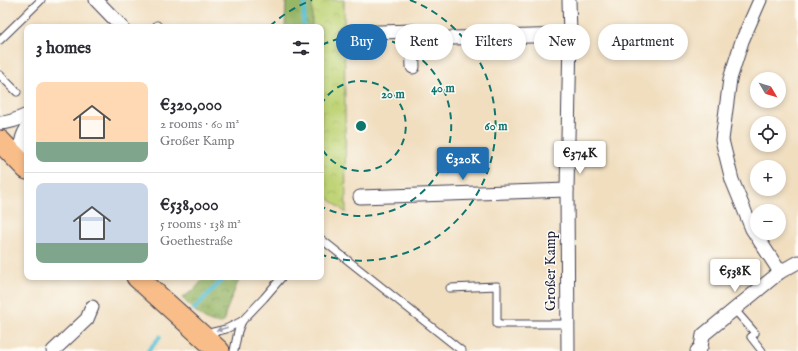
<!DOCTYPE html>
<html lang="en">
<head>
<meta charset="utf-8">
<style>
	:root { --surface:#fff; --page:#f2f2f3; --text:#2b2b33; --muted:#7c7c81; --line:#e1e1e2; --accent:#1f6fb2 }
	body { margin:0; font-family:"IM FELL English",serif; background:var(--page); color:var(--text); height:100vh; display:flex; flex-direction:column; font-size:15px; white-space:nowrap }
	* { box-sizing:border-box; margin:0 }
	p { font-size:13px; color:var(--muted) }
	.icon { flex:none; width:22px; height:22px; fill:none; stroke:currentColor; stroke-width:2; stroke-linecap:round; stroke-linejoin:round }
	.map { position:relative; flex:1; overflow:hidden }
	.side { position:absolute; left:24px; top:24px; width:300px; height:256px; display:flex; flex-direction:column; background:var(--surface); border-radius:8px; box-shadow:0 2px 6px #0003 }
	.side>* { flex:none }
	.hud { position:absolute; left:336px; top:24px; width:380px; height:36px; display:flex; gap:8px }
	.needle { width:26px; rotate:128deg }
	.fabs { position:absolute; left:750px; top:72px; display:grid; gap:8px }
	.fabs a { display:grid; place-items:center; width:36px; height:36px; border-radius:50%; background:var(--surface); box-shadow:0 2px 6px #0003; font-size:20px }
	.price { position:absolute; translate:-50% -34px; padding:0 9px; border-radius:4px; background:#fff; color:#222; font-size:13px; line-height:26px; filter:drop-shadow(0 1px 2px #0008) }
	.price::after { content:''; position:absolute; left:50%; top:24px; width:12px; height:9px; margin-left:-6px; background:inherit; clip-path:polygon(0 0,100% 0,50% 100%) }
	.price.current { background:var(--accent); color:#fff }
	ul { padding:0; list-style:none }
	li { display:flex; align-items:center; gap:12px; height:100px; padding:0 12px }
	li+li { border-top:1px solid var(--line) }
	li span { display:grid; place-items:center; flex:none; width:112px; height:80px; border-radius:8px; color:#555 }
	li>.icon { margin-inline-start:auto }
	span .icon { width:48px; height:48px; fill:#fffc; stroke-width:1 }
	li b { font-size:17px }
	h2 { display:flex; justify-content:space-between; align-items:center; height:48px; padding:0 12px; font-size:17px }
	.pill { padding:0 14px; border-radius:18px; background:var(--surface); box-shadow:0 2px 6px #0003; font-size:14px; line-height:36px }
	.pill.current { background:var(--accent); color:#fff }
	.map>svg:first-child { display:block }
	.forest { fill:url(#forest-crowns); stroke:#5d6c52 }
	.park { fill:url(#park-crowns); stroke:#717b59 }
	.lines { fill:none; stroke-linecap:round; stroke-linejoin:round }
	.stream { stroke:#56bfd3; stroke-width:4.5 }
	.service-casing { stroke:#413e4f; stroke-width:9 }
	.minor-casing { stroke:#413e4f; stroke-width:15 }
	.primary-casing { stroke:#413e4f; stroke-width:23 }
	.service { stroke:#fff; stroke-width:7 }
	.minor { stroke:#fff; stroke-width:13 }
	.primary { stroke:#f8bd88; stroke-width:21 }
	.oneway { fill:#9c9ca7 }
	.ring { fill:none; stroke:#0f766e; stroke-width:2; stroke-dasharray:7 5 }
	.labels { text-anchor:middle; dominant-baseline:central; stroke-width:3; stroke-linejoin:round; paint-order:stroke }
	.street-label { font-size:14px; fill:#22223b; stroke:#fdfcf7 }
	.centre { fill:#0f766e; stroke:#fdfcf7; stroke-width:2 }
	.ring-label { font-size:12px; text-anchor:middle; font-weight:bold; fill:#0f766e; stroke:#fdfcf7; stroke-width:3; stroke-linejoin:round; paint-order:stroke }
</style>
</head>
<body>
<div class="map">
<svg width="798" height="351" viewBox="0 0 798 351">
	<defs>
		<pattern id="forest-crowns" width="20" height="18" patternUnits="userSpaceOnUse"><rect width="20" height="18" fill="#98b668"/><path d="M2 6a3 3 0 1 1 6 0M12 15a3 3 0 1 1 6 0" fill="none" stroke="#7c9457"/></pattern>
		<pattern id="park-crowns" width="20" height="18" patternUnits="userSpaceOnUse"><rect width="20" height="18" fill="#c0d477"/><path d="M2 6a3 3 0 1 1 6 0M12 15a3 3 0 1 1 6 0" fill="none" stroke="#a5b668"/></pattern>
	</defs>
	<rect width="100%" height="100%" fill="#fdfcf7"/>
	<filter id="ink" filterUnits="userSpaceOnUse"><feTurbulence type="fractalNoise" baseFrequency=".025" numOctaves="2"/><feDisplacementMap in="SourceGraphic" scale="8" xChannelSelector="R" yChannelSelector="G"/><feConvolveMatrix kernelMatrix="1 2 1 2 8 2 1 2 1" color-interpolation-filters="sRGB"/></filter>
	<filter id="wash" filterUnits="userSpaceOnUse"><feTurbulence type="fractalNoise" baseFrequency=".012" numOctaves="4" result="noise"/><feDisplacementMap in="SourceGraphic" scale="16" xChannelSelector="R" yChannelSelector="G"/><feGaussianBlur stdDeviation="0.9" result="paint"/><feColorMatrix in="noise" values="0 0 0 0 0 0 0 0 0 0 0 0 0 0 0 0 0 1.4 0 .05"/><feComposite in="paint" operator="in"/></filter>
	<g filter="url(#wash)">
		<rect width="100%" height="100%" fill="#f1debf"/>
		<g class="forest">
			<polygon points="286,0 312,0 312,27 285,27"/>
			<path d="M205 277H240L225 314 224 322C207 328 193 308 182 298L194 290Z"/>
		</g>
		<polygon class="park" points="312,0 344,0 346,213 321,192 321,27 312,27"/>
		<g class="lines">
			<g class="stream">
				<polyline points="303,27 305,0"/>
				<polyline points="194,309 225,277"/>
				<polyline points="148,351 160,337"/>
			</g>
		</g>
	</g>
	<g filter="url(#ink)">
		<g class="lines">
			<g class="service-casing">
				<g id="service">
					<polyline points="156,27 157,25"/>
					<polyline points="0,40 41,0"/>
					<polyline points="0,75 17,92"/>
					<polyline points="321,239 462,351"/>
					<polyline points="450,288 497,286 497,324 568,324"/>
					<polyline points="734,309 755,333 751,337 762,351"/>
					<polyline points="205,334 226,329 242,321"/>
					<polyline points="234,351 238,331 242,321 264,298 282,277"/>
				</g>
			</g>
			<g class="minor-casing">
				<g id="minor">
					<polyline points="96,0 122,27"/>
					<polyline points="760,0 742,41 730,79 722,140 732,180 752,229 780,272"/>
					<polyline points="347,33 413,31 412,39 570,35"/>
					<polyline points="412,39 413,67"/>
					<path d="M0 123C10 123 18 119 27 115"/>
					<path d="M27 128C19 141 20 148 27 162"/>
					<polyline points="360,197 567,190"/>
					<polyline points="53,351 87,319 92,307"/>
					<polyline points="568,351 567,190 570,35 569,0"/>
					<polyline points="697,351 701,347 703,335 780,272 798,262"/>
				</g>
			</g>
			<g class="primary-casing">
				<g id="primary">
					<polyline points="0,141 27,169"/>
					<polyline points="137,277 219,351"/>
				</g>
			</g>
			<use href="#service" class="service"/>
			<use href="#minor" class="minor"/>
			<use href="#primary" class="primary"/>
		</g>
		<defs><path id="oneway-solid" d="M-6-.8H1V-3.2L6.5 0L1 3.2V.8H-6Z"/></defs>
		<use class="oneway" href="#oneway-solid" transform="translate(222 329) rotate(163)"/>
	</g>
	<g class="ring">
		<path d="M321 105A45 45 0 1 1 321 147"/>
		<path d="M322 45A90 90 0 1 1 322 207"/>
		<path d="M270 26A135 135 0 0 1 312 0M410 0A135 135 0 0 1 322 255"/>
	</g>
	<g class="labels">
		<g class="street-label">
			<text transform="translate(551 271) rotate(-90)">Großer Kamp</text>
		</g>
	</g>
	<circle cx="361" cy="126" r="6" class="centre"/>
	<g class="ring-label">
		<text x="443" y="92">40 m</text>
		<text x="393" y="98">20 m</text>
		<text x="496" y="130">60 m</text>
	</g>
</svg>
<div class="fabs">
<a><svg class="needle" viewBox="-14 -14 28 28"><path d="M0-13l5 13h-10z" fill="#e53935"/><path d="M0 13l5-13h-10z" fill="#7c7c81"/></svg></a>
<a><svg class="icon" aria-label="locate" viewBox="0 0 24 24"><circle cx="12" cy="12" r="6"/><path d="M12 2v4M12 18v4M2 12h4M18 12h4"/></svg></a>
<a>+</a>
<a>−</a>
</div>
<b class="price" style="left:580px;top:175px">€374K</b>
<b class="price current" style="left:463px;top:181px">€320K</b>
<b class="price" style="left:735px;top:293px">€538K</b>
<div class="hud">
<a class="pill current">Buy</a>
<a class="pill">Rent</a>
<a class="pill">Filters</a>
<a class="pill">New</a>
<a class="pill">Apartment</a>
</div>
<section class="side">
<h2>3 homes<svg class="icon" aria-label="filters" viewBox="0 0 24 24"><path d="M4 7h16M4 17h16"/><circle cx="9" cy="7" r="2"/><circle cx="15" cy="17" r="2"/></svg></h2>
<ul>
<li><span style="background:linear-gradient(#ffd9b3 75%,#7fa58c 0)"><svg class="icon" aria-label="home" viewBox="0 0 24 24"><path d="M3 11l9-7 9 7M6 9v11h12V9"/></svg></span><div><b>€320,000</b><p>2 rooms · 60 m²</p><p>Großer Kamp</p></div></li>
<li><span style="background:linear-gradient(#c9d6e8 75%,#7fa58c 0)"><svg class="icon" aria-label="home" viewBox="0 0 24 24"><path d="M3 11l9-7 9 7M6 9v11h12V9"/></svg></span><div><b>€538,000</b><p>5 rooms · 138 m²</p><p>Goethestraße</p></div></li>
</ul>
</section>
</div>
</body>
</html>
